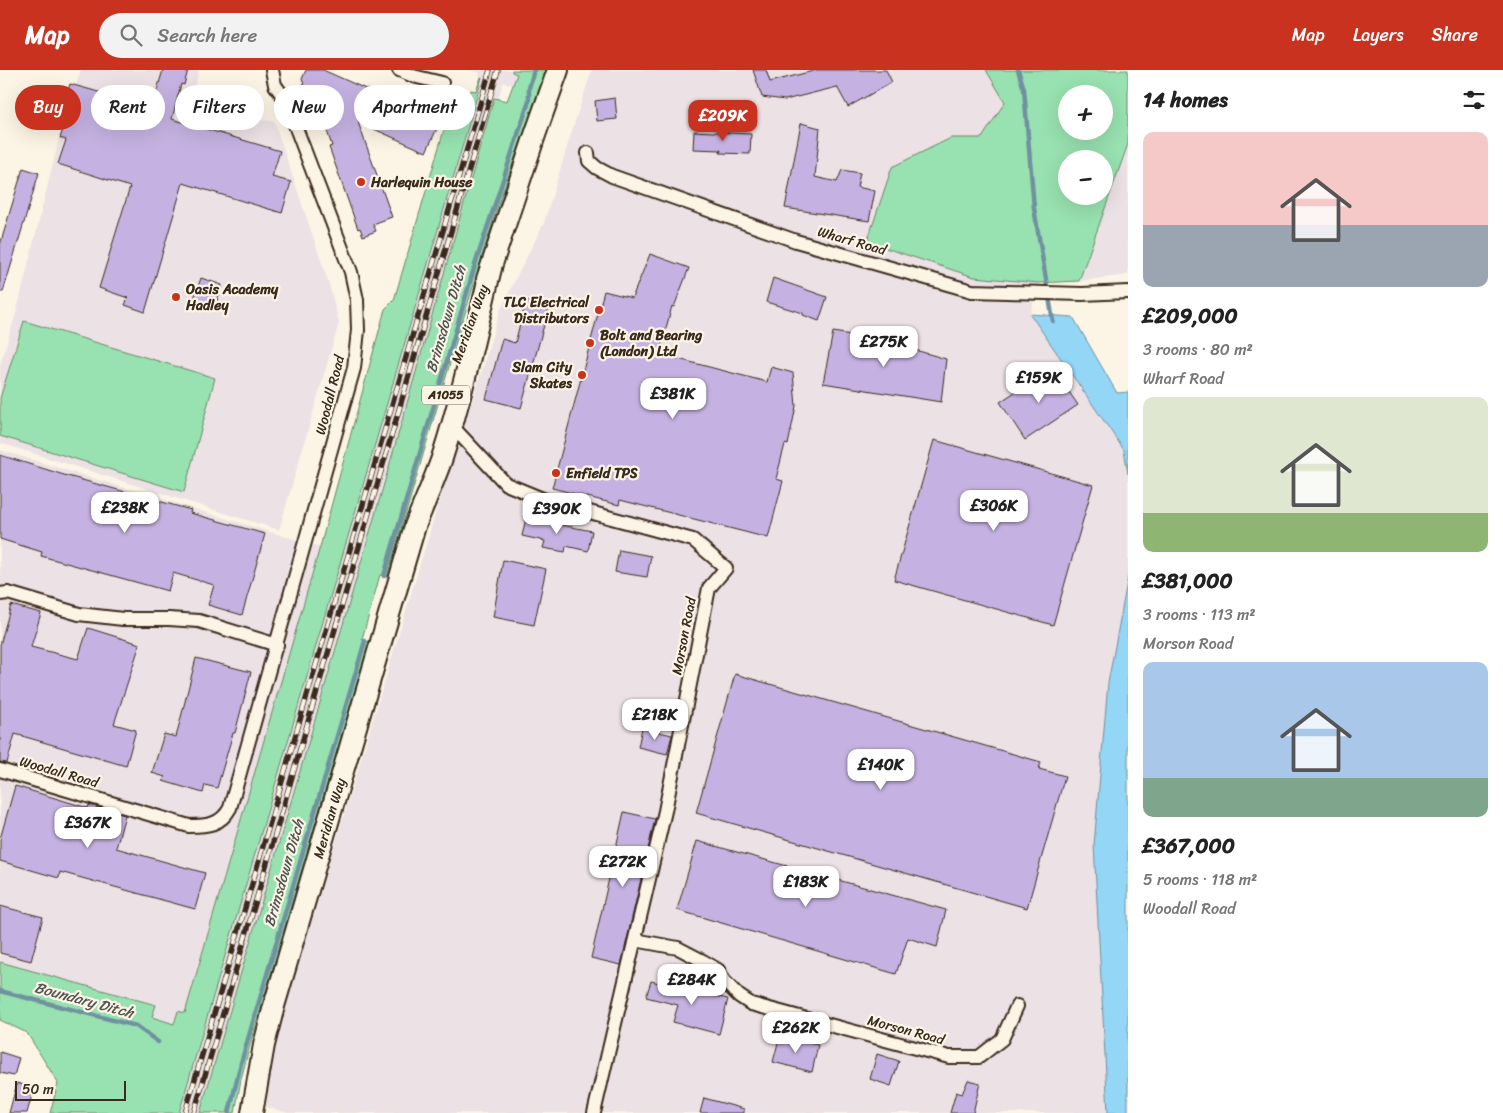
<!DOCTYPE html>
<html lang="en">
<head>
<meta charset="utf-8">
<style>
	:root { --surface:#fff; --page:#f2f2f2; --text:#222; --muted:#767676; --accent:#c8321e }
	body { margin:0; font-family:Sriracha,sans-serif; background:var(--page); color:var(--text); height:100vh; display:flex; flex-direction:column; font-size:19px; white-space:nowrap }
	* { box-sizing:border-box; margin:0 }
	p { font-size:16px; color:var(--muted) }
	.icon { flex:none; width:28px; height:28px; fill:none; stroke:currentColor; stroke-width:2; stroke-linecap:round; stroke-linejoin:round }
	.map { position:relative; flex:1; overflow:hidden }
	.drawer { display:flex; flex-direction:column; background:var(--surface); width:375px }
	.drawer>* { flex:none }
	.top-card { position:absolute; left:15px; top:15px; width:475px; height:45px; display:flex; gap:10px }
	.tools { position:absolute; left:1058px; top:15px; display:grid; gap:10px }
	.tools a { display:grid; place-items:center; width:55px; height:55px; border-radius:50%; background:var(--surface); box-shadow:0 5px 20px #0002; font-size:25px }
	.scale { position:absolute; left:15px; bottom:12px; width:111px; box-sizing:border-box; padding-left:5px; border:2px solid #3b2a1e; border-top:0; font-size:14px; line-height:18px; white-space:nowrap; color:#3b2a1e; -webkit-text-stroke:4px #fcf5e5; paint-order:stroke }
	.price { position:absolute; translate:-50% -42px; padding:0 11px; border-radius:10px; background:#fff; color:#222; font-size:16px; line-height:32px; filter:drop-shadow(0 1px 2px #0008) }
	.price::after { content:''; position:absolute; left:50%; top:30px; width:15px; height:11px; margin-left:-8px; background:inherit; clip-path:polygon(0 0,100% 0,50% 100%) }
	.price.current { background:var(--accent); color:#fff }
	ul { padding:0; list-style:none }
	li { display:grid; align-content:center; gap:10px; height:265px; padding:0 15px }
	li span { display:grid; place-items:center; height:155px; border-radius:10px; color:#555 }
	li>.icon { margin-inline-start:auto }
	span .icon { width:90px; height:90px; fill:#fffc; stroke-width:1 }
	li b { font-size:21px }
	h2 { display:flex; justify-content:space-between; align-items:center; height:60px; padding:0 15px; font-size:21px }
	.tag { padding:0 18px; border-radius:22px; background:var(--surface); box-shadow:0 5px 20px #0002; font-size:18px; line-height:45px }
	.tag.current { background:var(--accent); color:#fff }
	header { display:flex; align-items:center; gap:30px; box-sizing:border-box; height:70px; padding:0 25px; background:var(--accent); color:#fff }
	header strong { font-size:24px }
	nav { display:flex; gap:28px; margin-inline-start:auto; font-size:18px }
	.search { width:350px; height:45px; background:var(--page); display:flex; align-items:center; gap:12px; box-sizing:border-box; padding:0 18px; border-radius:28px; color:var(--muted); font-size:19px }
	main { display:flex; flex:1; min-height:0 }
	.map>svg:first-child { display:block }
	.built { fill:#ece1e4 }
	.green { fill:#98e1b0; stroke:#6a8667; fill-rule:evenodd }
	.water { fill:#93d6f5; stroke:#70919f }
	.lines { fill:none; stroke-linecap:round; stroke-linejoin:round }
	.stream { stroke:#70919f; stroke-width:4.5 }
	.building { fill:#c5b2e2; stroke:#3b2a1e }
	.street-casing { stroke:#3b2a1e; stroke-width:16 }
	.primary-casing { stroke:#3b2a1e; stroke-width:24 }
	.street { stroke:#fcf5e5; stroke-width:12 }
	.primary { stroke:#fcf5e5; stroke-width:20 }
	.rail-casing { stroke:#3b2a1e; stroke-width:5.5 }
	.rail { stroke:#fcf5e5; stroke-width:4; stroke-dasharray:11; stroke-linecap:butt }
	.poi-dot { fill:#c8321e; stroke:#fcf5e5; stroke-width:2 }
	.labels { text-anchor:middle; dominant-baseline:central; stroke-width:4.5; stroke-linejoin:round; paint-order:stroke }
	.shield { fill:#fcf5e5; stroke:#75675a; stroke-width:1 }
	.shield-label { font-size:12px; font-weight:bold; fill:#3b2a1e }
	.poi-label { font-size:14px; font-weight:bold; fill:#3b2a1e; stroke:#fcf5e5; text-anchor:start }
	.street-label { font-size:14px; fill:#3b2a1e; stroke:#fcf5e5 }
	.water-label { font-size:15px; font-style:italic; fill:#515554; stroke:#fcf5e5 }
</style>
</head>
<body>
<header>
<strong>Map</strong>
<div class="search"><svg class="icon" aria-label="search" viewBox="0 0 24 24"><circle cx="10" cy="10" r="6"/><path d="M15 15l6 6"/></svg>Search here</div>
<nav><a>Map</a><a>Layers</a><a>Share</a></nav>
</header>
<main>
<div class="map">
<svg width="1128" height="1043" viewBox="0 0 1128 1043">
	<rect width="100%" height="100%" fill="#fcf5e5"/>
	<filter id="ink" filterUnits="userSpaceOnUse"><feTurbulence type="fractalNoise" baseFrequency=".02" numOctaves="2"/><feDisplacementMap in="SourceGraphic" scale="10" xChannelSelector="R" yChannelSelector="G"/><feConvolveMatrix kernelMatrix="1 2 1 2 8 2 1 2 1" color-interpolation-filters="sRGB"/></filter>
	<g filter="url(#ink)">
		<g class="built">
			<polygon points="81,0 199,0 188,44 274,51 329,214 339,253 279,460 0,373 0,295 17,240 60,65"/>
			<polygon points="470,0 512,0 512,2 518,3 514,15 503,12 498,29 494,28 384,414 200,1043 179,1043 482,7 479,6 480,3"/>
			<polygon points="592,0 986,0 1005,32 982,68 951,68 974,207 1039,213 1030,244 1124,380 1128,404 1128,507 1108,613 1094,775 1108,1043 288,1043 259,1035 283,946 451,392 469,342 500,241 512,216 544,153 575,51"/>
			<polygon points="1128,74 1128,205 1079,211"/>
			<polygon points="0,380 320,477 185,943 174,954 152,947 156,935 0,892"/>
		</g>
		<g class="green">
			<polygon points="512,0 546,0 497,138 461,256 387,507 380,505 362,569 369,572 250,975 241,1009 235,1043 200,1043 384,414 494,28 507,31 517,4 512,2"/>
			<path d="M986 0H1128V74L1079 211 1039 213 974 207 867 172 892 97 951 68H982L1005 32ZM1066 24H1104V61H1066ZM1066 89H1104V126H1066Z"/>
			<polygon points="481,7 482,7 478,23 179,1043 50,1043 58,1013 27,963 0,950 0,892 156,935 152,947 174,954 178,941 185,943 320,477 385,239 394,230 446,53 456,55 464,28 468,29 471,20 476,21"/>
			<polygon points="24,251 215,308 184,422 0,366 0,328"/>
		</g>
		<g class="water">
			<polygon points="1030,244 1073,247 1117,323 1128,322 1128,404 1124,380"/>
			<polygon points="1128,507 1128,1043 1108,1043 1094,775 1108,613"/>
		</g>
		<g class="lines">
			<g class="stream">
				<polyline points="1018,0 1024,19 1034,138 1053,251"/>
				<polyline points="384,506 475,195 529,31 529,18 534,0"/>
				<polyline points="0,921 136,956 158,972"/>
				<polyline points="229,1043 241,993 365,571"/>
			</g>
		</g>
		<g class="building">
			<polygon points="163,0 188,0 184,15 181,14 172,49 280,81 272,107 291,112 282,143 183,113 145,242 125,235 128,228 99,218 130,117 58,94 66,70 60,68 71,35 64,33 70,14 152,37"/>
			<polygon points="306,0 323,0 440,52 426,82 358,52 392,147 373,154 376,161 363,166 360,158 358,159 329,77 332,76 325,55 319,57 302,9"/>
			<polygon points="753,0 766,0 770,12 817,0 886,0 892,12 848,37 837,17 785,30 762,27"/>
			<polygon points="615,28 617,49 597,51 595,31"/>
			<polygon points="801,53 820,58 815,107 837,112 842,100 860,103 857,117 875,121 869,151 785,138"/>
			<polygon points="694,61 751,64 750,84 720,83 721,80 693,79"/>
			<polygon points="23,98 39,103 3,222 0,222 0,175"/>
			<polygon points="650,184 689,198 674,237 672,236 659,284 767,312 771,297 793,303 796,336 788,375 785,374 776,409 783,411 768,468 620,430 619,435 552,418 604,221 632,228"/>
			<polygon points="201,208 222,215 215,238 193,231"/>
			<polygon points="773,208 827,227 819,251 803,245 803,243 766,232"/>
			<polygon points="526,231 549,237 521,338 486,329 502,269 515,273"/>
			<polygon points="833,262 881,270 946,289 941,332 823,313"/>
			<polygon points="1052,297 1078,335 1025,370 1000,332"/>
			<polygon points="934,370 1093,415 1053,555 894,510"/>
			<polygon points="0,385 64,405 191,440 190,443 265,464 242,545 208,535 214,515 173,503 168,521 41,486 42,482 0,469"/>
			<polygon points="526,448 592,461 588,481 566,476 565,482 543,478 545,471 522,466"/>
			<polygon points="619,480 651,486 647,507 615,502"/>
			<polygon points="503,490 546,499 534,555 493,547"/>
			<polygon points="11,535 41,543 31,577 78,589 88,558 140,574 114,654 136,660 126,696 15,664 7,693 0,692 0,575"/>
			<polygon points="196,588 251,602 235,663 233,663 217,718 205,715 203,723 163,711 165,707 152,703 164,664 176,667"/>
			<polygon points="735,604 1041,692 1039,699 1065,706 1027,838 696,743"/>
			<polygon points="642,658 672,665 667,684 638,677"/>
			<polygon points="15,716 88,738 89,735 125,745 116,778 205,803 195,839 60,802 59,808 0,791 0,769"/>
			<polygon points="624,742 655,749 621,895 591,888"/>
			<polygon points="697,771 946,840 937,877 908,868 896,904 677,840"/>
			<polygon points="0,836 43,847 31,891 0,883"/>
			<polygon points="651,911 728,929 719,964 673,952 678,935 646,927"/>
			<polygon points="780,965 818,975 812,1002 773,992"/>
			<polygon points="0,982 19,988 14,1006 0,1003"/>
			<polygon points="877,984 899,991 891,1016 870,1009"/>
			<polygon points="968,1010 980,1013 973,1043 950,1043 956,1022 962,1024"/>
			<polygon points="17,1013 34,1018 27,1043 9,1043"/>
			<polygon points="704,1028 744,1039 744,1043 700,1043"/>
		</g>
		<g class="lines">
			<g class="street-casing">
				<g id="street">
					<polyline points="399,0 413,6 442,13"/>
					<polyline points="588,83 589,91 597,98 612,106 796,171 972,221 1082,224 1128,222"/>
					<polyline points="451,355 506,414 545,430 693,470 726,498 709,518 665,741 594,1043"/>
					<polyline points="0,524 8,523 79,544 123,549 169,549 199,551 277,575"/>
					<path d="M0 700 189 756C207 756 221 755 230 738L354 298 358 260 357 230 351 202 285 29 275 15 272 0"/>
					<polyline points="635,870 678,878 703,891 718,900 724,911 739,926 751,934 949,987 979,987 1002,969 1017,936"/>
				</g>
			</g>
			<g class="primary-casing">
				<g id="primary">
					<polyline points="487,209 535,65 558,0"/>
					<path id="s1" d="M252 1043 264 975 274 936 415 456C424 433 434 411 442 388 462 326 476 262 491 198"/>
				</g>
			</g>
			<use href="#street" class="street"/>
			<use href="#primary" class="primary"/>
			<g class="rail-casing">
				<g id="rail">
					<polyline points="185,1043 490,0"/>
					<polyline points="194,1043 498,0"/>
				</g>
			</g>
			<use href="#rail" class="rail"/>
		</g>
	</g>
	<g class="poi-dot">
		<circle cx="361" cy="112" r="5"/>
		<circle cx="176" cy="227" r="5"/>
		<circle cx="599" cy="240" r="5"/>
		<circle cx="590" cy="273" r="5"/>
		<circle cx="582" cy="305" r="5"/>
		<circle cx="556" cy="403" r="5"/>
	</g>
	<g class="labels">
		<rect class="shield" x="422" y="315.5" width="48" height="19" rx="4"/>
		<g class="shield-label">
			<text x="446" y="325">A1055</text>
		</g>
		<g class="poi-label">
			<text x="371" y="112">Harlequin House</text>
			<text x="186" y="219">Oasis Academy<tspan x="186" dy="16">Hadley</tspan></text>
			<text x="589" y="232" text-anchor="end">TLC Electrical<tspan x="589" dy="16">Distributors</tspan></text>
			<text x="600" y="265">Bolt and Bearing<tspan x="600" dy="16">(London) Ltd</tspan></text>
			<text x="572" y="297" text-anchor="end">Slam City<tspan x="572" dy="16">Skates</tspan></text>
			<text x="566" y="403">Enfield TPS</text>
		</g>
		<g class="street-label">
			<text transform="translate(852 171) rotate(16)">Wharf Road</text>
			<text transform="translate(470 254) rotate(-70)">Meridian Way</text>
			<text transform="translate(330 325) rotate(-76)">Woodall Road</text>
			<text transform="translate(684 566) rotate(-79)">Morson Road</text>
			<text transform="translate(59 702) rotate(16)">Woodall Road</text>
			<text stroke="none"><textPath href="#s1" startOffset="305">Meridian Way</textPath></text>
			<text transform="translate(906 960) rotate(15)">Morson Road</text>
		</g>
		<g class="water-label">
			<text transform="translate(446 249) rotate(-74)">Brimsdown Ditch</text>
			<text transform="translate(284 803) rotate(-74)">Brimsdown Ditch</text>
			<text transform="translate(84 930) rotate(15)">Boundary Ditch</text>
		</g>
	</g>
</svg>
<div class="tools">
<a>+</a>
<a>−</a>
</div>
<div class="scale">50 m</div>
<b class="price current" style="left:723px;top:72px">£209K</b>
<b class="price" style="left:884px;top:298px">£275K</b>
<b class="price" style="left:1039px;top:334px">£159K</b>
<b class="price" style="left:673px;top:350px">£381K</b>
<b class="price" style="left:994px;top:462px">£306K</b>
<b class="price" style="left:125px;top:464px">£238K</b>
<b class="price" style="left:557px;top:465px">£390K</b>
<b class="price" style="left:655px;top:671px">£218K</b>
<b class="price" style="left:881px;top:721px">£140K</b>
<b class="price" style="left:88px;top:779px">£367K</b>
<b class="price" style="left:623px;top:818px">£272K</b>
<b class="price" style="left:806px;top:838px">£183K</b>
<b class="price" style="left:692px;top:936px">£284K</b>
<b class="price" style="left:796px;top:984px">£262K</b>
<div class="top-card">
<a class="tag current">Buy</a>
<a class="tag">Rent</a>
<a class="tag">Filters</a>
<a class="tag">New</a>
<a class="tag">Apartment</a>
</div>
</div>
<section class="drawer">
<h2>14 homes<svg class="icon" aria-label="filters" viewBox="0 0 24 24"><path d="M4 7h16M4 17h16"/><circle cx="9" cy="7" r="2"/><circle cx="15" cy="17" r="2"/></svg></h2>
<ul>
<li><span style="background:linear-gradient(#f6c9c9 60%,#9aa5b1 0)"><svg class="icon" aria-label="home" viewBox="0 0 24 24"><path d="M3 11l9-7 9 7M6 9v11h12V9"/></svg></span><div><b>£209,000</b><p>3 rooms · 80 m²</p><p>Wharf Road</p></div></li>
<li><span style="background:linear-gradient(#dfe7d0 75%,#8fb573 0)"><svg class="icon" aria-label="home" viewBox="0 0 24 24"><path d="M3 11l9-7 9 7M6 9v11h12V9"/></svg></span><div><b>£381,000</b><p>3 rooms · 113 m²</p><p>Morson Road</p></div></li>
<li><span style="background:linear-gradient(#a9c7e8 75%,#7fa58c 0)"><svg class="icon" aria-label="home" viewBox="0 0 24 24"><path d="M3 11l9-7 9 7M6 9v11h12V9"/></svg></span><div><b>£367,000</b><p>5 rooms · 118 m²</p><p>Woodall Road</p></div></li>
</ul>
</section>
</main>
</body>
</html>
